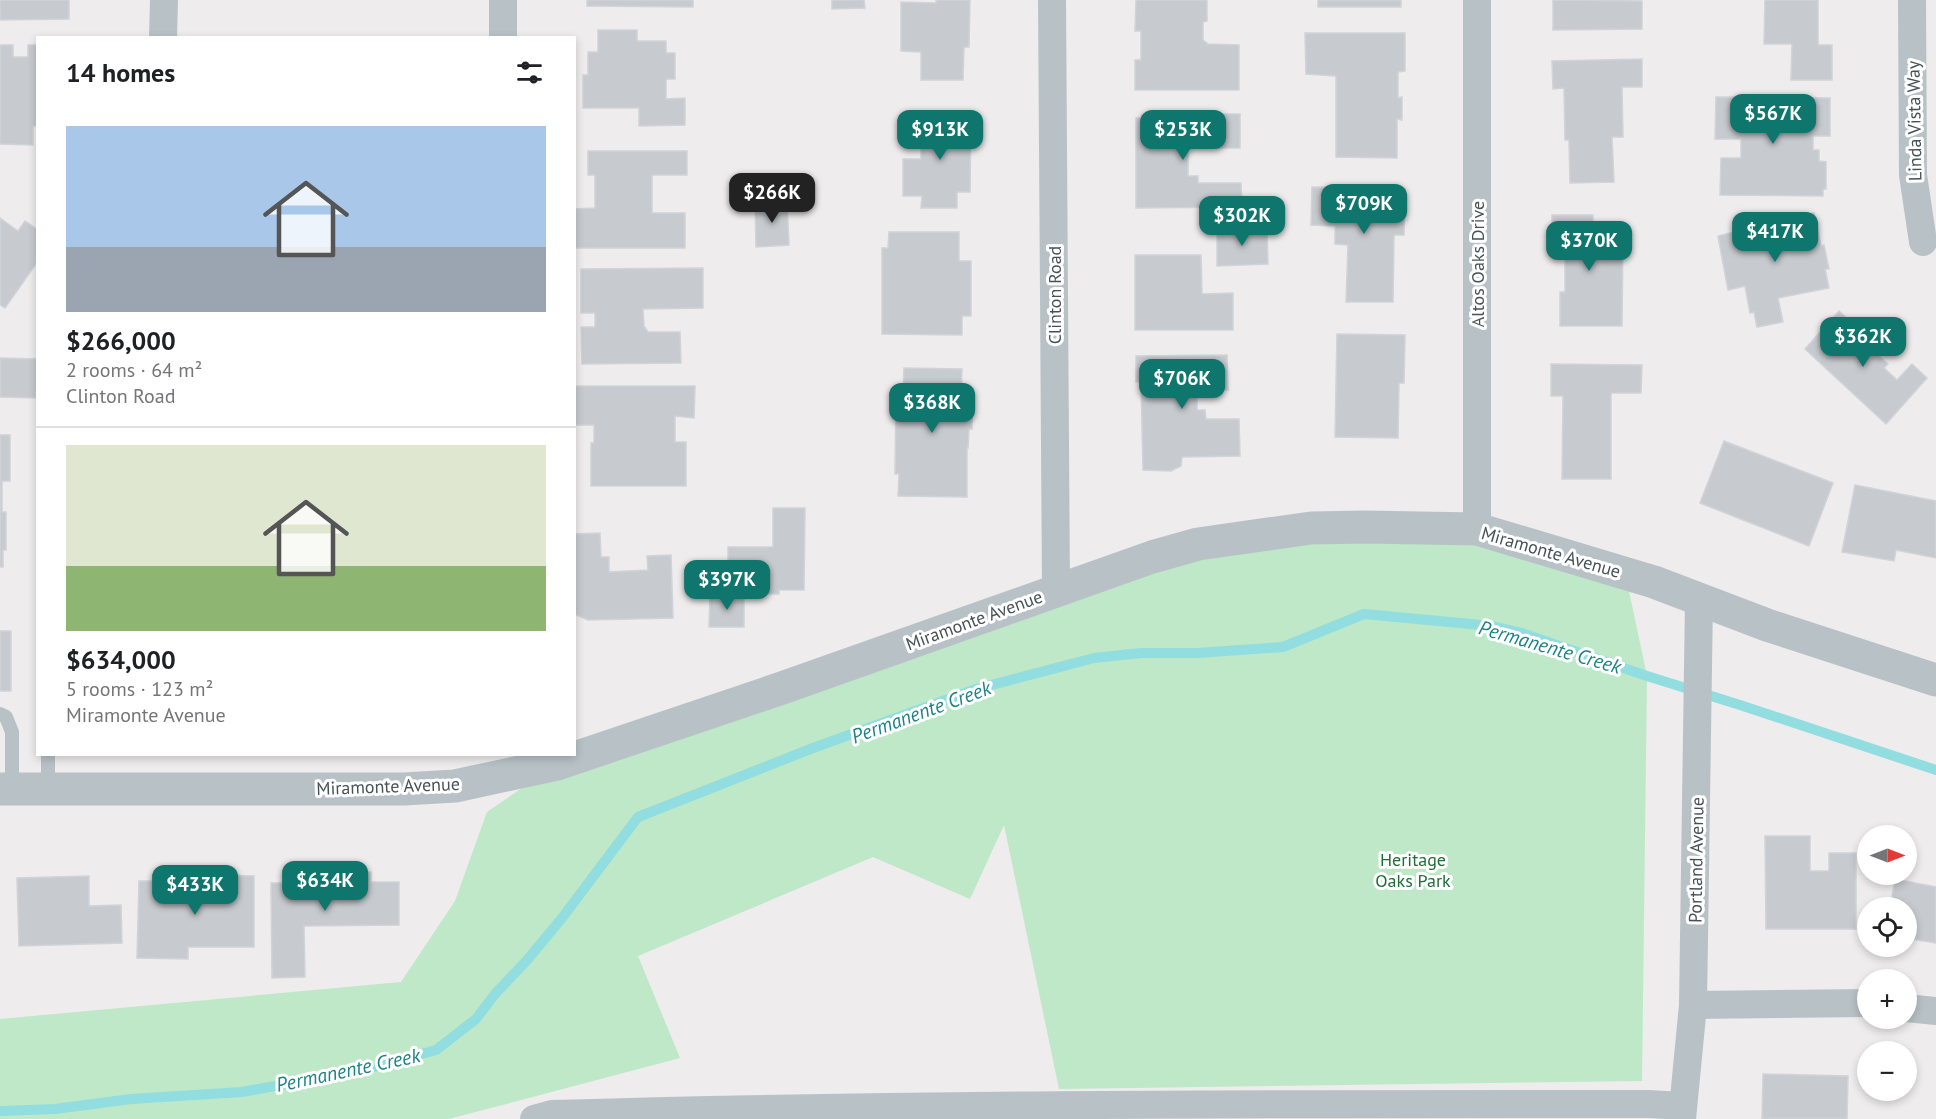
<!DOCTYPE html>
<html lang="en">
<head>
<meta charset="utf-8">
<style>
	:root { --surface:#fff; --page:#f2f2f2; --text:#202124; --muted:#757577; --line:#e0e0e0; --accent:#0f766e }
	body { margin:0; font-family:"PT Sans",sans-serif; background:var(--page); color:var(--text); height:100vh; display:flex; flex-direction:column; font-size:22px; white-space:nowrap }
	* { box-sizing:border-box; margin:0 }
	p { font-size:20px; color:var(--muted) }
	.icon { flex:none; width:33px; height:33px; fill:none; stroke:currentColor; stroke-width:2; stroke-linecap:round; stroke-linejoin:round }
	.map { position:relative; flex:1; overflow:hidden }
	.details { position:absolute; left:36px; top:36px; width:540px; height:720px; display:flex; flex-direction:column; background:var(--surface); border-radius:0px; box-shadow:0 3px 9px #0003 }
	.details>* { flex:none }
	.needle { width:39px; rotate:90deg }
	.tools { position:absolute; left:1857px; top:825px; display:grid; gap:12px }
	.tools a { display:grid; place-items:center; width:60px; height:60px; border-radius:50%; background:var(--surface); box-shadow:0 3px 9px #0003; font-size:30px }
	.price { position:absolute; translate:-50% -51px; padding:0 14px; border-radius:12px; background:var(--accent); color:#fff; font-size:20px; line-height:39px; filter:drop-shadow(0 2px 3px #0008) }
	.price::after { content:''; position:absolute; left:50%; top:36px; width:18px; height:14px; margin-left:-9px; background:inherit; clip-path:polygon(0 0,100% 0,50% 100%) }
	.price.on { background:#222; color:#fff }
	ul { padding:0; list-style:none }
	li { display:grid; align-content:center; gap:12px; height:318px; padding:0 30px }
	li+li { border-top:2px solid var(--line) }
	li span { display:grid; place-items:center; height:186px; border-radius:0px; color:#555 }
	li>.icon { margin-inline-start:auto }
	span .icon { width:108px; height:108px; fill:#fffc; stroke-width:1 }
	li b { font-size:26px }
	h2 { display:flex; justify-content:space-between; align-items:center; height:72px; padding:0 30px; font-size:26px }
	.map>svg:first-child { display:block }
	.green { fill:#bee8c7 }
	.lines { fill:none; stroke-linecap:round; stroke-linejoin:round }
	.stream { stroke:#91dddf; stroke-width:10 }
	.building { fill:#c7cace; stroke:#d0d3d7; stroke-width:1.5 }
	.service { stroke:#b8c2c6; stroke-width:14 }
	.minor { stroke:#b8c2c6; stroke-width:28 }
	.tertiary { stroke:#b8c2c6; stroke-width:33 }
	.labels { text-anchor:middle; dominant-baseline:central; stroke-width:6; stroke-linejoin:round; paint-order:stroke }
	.street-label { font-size:18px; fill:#465256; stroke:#fff }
	.park-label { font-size:18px; fill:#216d3a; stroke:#fff }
	.water-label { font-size:20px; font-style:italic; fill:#1c8286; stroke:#fff }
</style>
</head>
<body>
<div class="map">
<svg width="1936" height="1119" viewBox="0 0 1936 1119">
	<rect width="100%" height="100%" fill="#eeecec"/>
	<polygon class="green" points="1311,528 1423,528 1626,577 1647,676 1642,1081 1059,1089 1004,825 970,899 873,857 638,956 680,1058 449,1119 0,1119 0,1019 401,982 455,901 487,812 557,764 1056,591"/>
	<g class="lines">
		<polyline class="stream" points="0,1111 55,1109 131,1099 242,1092 363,1070 436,1050 476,1019 495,994 528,959 562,918 638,817 813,748 976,689 1094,658 1141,653 1197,653 1283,647 1364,614 1492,626 1522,633 1647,676 1740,705 1936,770"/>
	</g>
	<g class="building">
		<polygon points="0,0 69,0 69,19 0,20"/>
		<polygon points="587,0 693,0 693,7 587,6"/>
		<polygon points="832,0 864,0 865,8 832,9"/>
		<polygon points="936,0 970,0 969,47 964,47 963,80 921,80 921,52 901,51 901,2 936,3"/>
		<polygon points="1136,0 1207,0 1207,21 1203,22 1203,40 1208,44 1239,45 1239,90 1135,90 1135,60 1141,60 1141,31 1135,31"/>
		<rect x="1318" y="0" width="83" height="7"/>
		<polygon points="1553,0 1642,1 1642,29 1553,30"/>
		<polygon points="1765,0 1818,0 1818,45 1832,45 1832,80 1791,80 1792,44 1764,44"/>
		<polygon points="598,30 637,30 637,41 666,41 666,53 675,53 675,79 666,79 666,99 685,98 685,125 639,126 639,108 583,108 583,75 588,75 588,52 598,52"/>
		<polygon points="1305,33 1405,33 1405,71 1398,72 1398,98 1402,97 1402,120 1397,119 1397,158 1336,157 1336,76 1306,74"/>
		<polygon points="0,45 13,45 13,57 28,57 28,45 38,45 38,126 33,126 33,145 0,144"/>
		<polygon points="1642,59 1642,87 1622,87 1623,137 1612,137 1614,182 1570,183 1569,140 1565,140 1564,88 1553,89 1552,61"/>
		<polygon points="1716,97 1830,98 1830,136 1813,136 1813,150 1819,150 1819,161 1826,162 1826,189 1823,189 1823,196 1720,195 1721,158 1741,158 1741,139 1715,139"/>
		<polygon points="1184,114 1240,114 1240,148 1188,148 1188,176 1198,176 1198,183 1241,183 1242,207 1136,208 1136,118 1184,117"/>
		<polygon points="916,115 971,116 970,192 957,192 957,208 921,208 922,196 903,196 903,159 921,159 921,139 916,139"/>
		<polygon points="588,151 687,151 687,175 652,175 652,213 685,213 685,248 574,248 574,209 595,208 595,175 588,175"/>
		<polygon points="1312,187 1405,189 1404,235 1394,235 1393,302 1346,302 1348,245 1335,244 1335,226 1311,225"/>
		<polygon points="787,201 789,245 756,247 755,203"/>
		<polygon points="1814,213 1821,246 1824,245 1829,269 1825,269 1829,288 1778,298 1783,322 1757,327 1754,312 1750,313 1745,286 1728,290 1718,236 1734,232 1733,229"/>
		<polygon points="1552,215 1593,215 1593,231 1623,232 1622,326 1560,326 1560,292 1565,292 1565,253 1552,253"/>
		<polygon points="0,218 18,231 25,221 38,230 38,261 5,308 0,305"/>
		<polygon points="1267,228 1268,264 1217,266 1217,231"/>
		<polygon points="889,232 959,232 959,261 971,261 971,316 962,316 962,335 882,334 882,248 888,248"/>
		<polygon points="1135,255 1201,255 1202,294 1233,293 1233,330 1135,330"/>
		<polygon points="703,268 703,308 643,309 644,326 648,332 680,332 681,363 582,364 581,327 595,327 595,313 581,313 581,269"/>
		<polygon points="1839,311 1865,335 1860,339 1888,364 1884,368 1897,380 1912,364 1927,378 1886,424 1805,349"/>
		<polygon points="1337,334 1405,335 1404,383 1399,383 1398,438 1335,437"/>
		<polygon points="1227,355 1228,390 1197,390 1197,410 1205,410 1206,419 1239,419 1240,456 1182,457 1181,466 1171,471 1143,470 1141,382 1136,382 1136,356"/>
		<polygon points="0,358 38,359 36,398 0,397"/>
		<polygon points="1551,364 1642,365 1641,393 1611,393 1611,479 1562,479 1563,396 1551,396"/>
		<polygon points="904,368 962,369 961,398 973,398 972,429 969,429 968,448 967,448 967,497 898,496 899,474 895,474 896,393 903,393"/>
		<polygon points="575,386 695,386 694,418 675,416 675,442 686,442 686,486 591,486 591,443 594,443 594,425 575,425"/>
		<polygon points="0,435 10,435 10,481 2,481 2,512 6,512 6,550 3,550 3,567 0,567"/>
		<polygon points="1724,441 1833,483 1809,546 1700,503"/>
		<polygon points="1855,485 1936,501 1936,558 1896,550 1894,561 1842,552"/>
		<polygon points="773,508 805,508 804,590 779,590 779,594 739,594 739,590 728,590 728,547 773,547"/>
		<polygon points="600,533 601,557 609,557 609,572 648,570 647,556 671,555 673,618 588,620 576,615 574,612 574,534"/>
		<polygon points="710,594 744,594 744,627 709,627"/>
		<rect x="0" y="631" width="11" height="60"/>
		<polygon points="1765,836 1810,836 1810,871 1829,871 1829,853 1856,853 1856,929 1766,929"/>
		<polygon points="371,872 371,882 399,882 399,925 304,926 305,977 272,978 271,883 306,883 306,873"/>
		<polygon points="213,875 254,876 254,947 188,947 188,959 137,958 139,881 213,881"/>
		<polygon points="89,876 89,906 121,905 122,943 19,946 17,878"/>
		<polygon points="1895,879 1936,887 1936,943 1906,938 1906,908 1890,908"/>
		<polygon points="1763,1074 1848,1076 1847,1119 1762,1119"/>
	</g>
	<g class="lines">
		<g class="service">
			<polyline points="0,714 6,717 12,732 12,789"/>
			<polyline points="48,789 48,754"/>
		</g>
		<g class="minor">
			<polyline points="503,0 503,38"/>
			<polyline points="1052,0 1056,591"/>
			<polyline points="1912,0 1913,175 1923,242"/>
			<polyline points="163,38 164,0"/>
			<polyline points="1477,529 1477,0"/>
			<polyline points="1693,1005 1868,1003"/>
			<polyline points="1906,1008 1936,1011"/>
			<path d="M534 1119 552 1114C917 1103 1283 1104 1649 1104L1681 1106"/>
			<polyline points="1682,1119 1693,1005 1699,600"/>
		</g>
		<polyline class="tertiary" points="0,789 404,789 455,786 557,764 782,688 1152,557 1198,544 1311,528 1365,527 1477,529 1654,582 1767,625 1936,680"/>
	</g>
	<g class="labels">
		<g class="street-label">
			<text transform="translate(1914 121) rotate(-91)">Linda Vista Way</text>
			<text transform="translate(1477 264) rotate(-90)">Altos Oaks Drive</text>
			<text transform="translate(1054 295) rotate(-90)">Clinton Road</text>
			<text transform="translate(1551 552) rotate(16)">Miramonte Avenue</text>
			<text transform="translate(974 620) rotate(-20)">Miramonte Avenue</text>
			<text transform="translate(388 786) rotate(-2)">Miramonte Avenue</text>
			<text transform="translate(1696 860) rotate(-89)">Portland Avenue</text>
		</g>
		<g class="park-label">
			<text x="1413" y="859">Heritage<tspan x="1413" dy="21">Oaks Park</tspan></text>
		</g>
		<g class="water-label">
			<text transform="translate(1550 647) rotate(16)">Permanente Creek</text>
			<text transform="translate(921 712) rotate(-20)">Permanente Creek</text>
			<text transform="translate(348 1070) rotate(-12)">Permanente Creek</text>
		</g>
	</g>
</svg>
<div class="tools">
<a><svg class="needle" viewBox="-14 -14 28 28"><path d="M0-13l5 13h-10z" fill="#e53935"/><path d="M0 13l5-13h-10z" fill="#757577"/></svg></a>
<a><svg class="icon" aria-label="locate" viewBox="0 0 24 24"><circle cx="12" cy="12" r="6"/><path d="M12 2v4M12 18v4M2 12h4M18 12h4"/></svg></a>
<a>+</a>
<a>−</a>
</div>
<b class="price" style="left:1773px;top:145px">$567K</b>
<b class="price" style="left:940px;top:161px">$913K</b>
<b class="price" style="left:1183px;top:161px">$253K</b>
<b class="price on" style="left:772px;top:224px">$266K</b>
<b class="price" style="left:1364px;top:235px">$709K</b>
<b class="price" style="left:1242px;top:247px">$302K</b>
<b class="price" style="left:1775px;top:263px">$417K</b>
<b class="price" style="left:1589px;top:272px">$370K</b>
<b class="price" style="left:1863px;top:368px">$362K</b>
<b class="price" style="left:1182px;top:410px">$706K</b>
<b class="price" style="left:932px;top:434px">$368K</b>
<b class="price" style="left:727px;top:611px">$397K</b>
<b class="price" style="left:325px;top:912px">$634K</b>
<b class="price" style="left:195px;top:916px">$433K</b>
<section class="details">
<h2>14 homes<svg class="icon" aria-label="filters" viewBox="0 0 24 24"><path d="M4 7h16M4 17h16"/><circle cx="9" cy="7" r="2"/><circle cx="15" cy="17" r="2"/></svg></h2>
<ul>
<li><span style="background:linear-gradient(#a9c7e8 65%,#9aa5b1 0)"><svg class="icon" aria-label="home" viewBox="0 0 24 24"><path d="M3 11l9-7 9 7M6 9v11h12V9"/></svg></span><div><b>$266,000</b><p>2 rooms · 64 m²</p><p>Clinton Road</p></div></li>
<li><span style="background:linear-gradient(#dfe7d0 65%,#8fb573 0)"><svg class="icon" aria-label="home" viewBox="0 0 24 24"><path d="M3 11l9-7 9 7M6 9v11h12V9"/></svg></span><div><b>$634,000</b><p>5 rooms · 123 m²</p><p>Miramonte Avenue</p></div></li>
</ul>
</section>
</div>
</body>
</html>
